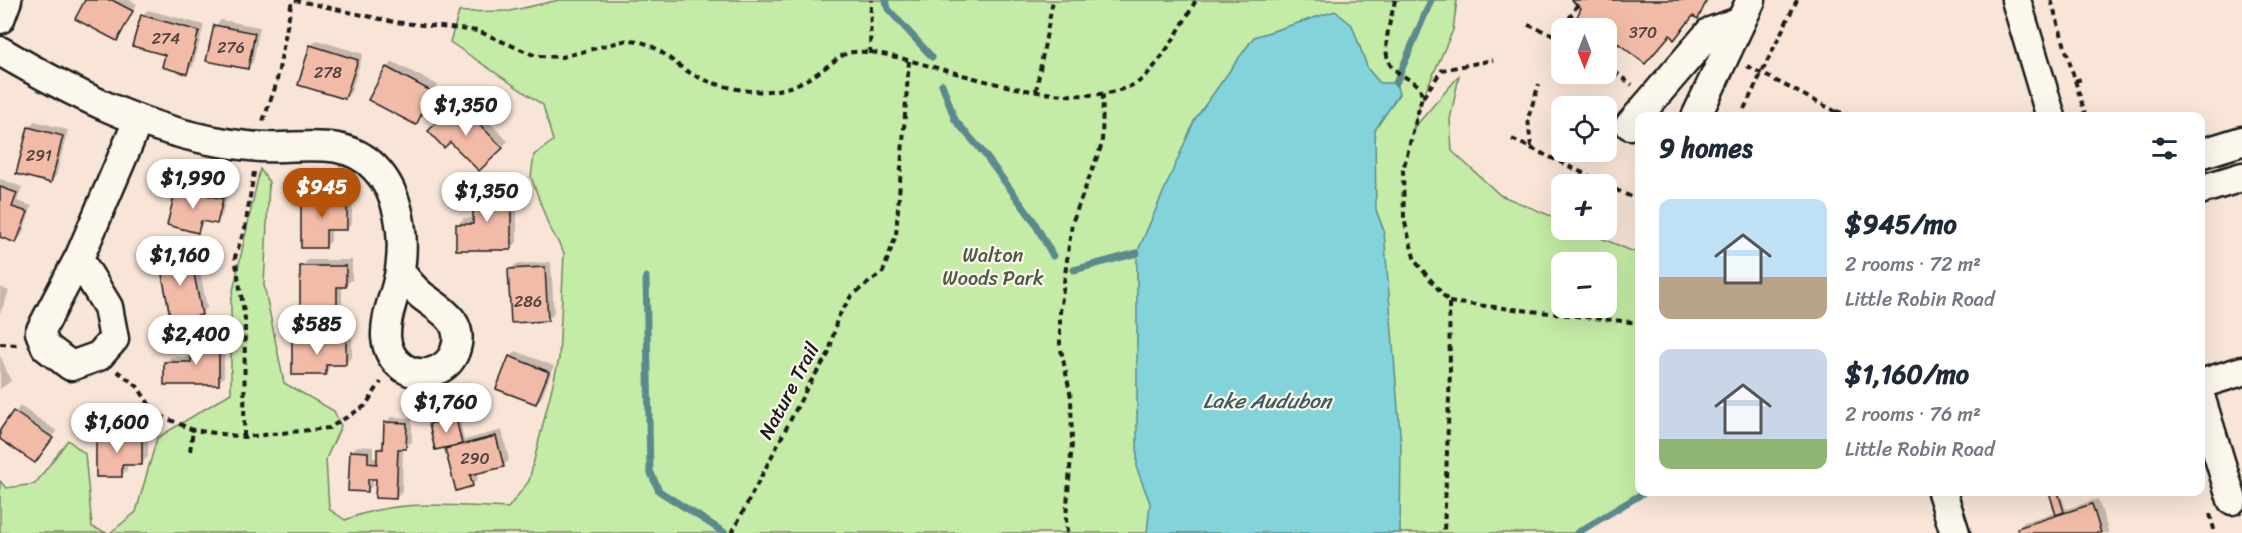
<!DOCTYPE html>
<html lang="en">
<head>
<meta charset="utf-8">
<style>
	:root { --surface:#fff; --page:#f6f6f7; --text:#1f2937; --muted:#747a83; --accent:#b45309 }
	body { margin:0; font-family:Sriracha,sans-serif; background:var(--page); color:var(--text); height:100vh; display:flex; flex-direction:column; font-size:22px; white-space:nowrap }
	* { box-sizing:border-box; margin:0 }
	p { font-size:20px; color:var(--muted) }
	.icon { flex:none; width:33px; height:33px; fill:none; stroke:currentColor; stroke-width:2; stroke-linecap:round; stroke-linejoin:round }
	.map { position:relative; flex:1; overflow:hidden }
	.panel { position:absolute; left:1635px; top:112px; width:570px; height:384px; display:flex; flex-direction:column; background:var(--surface); border-radius:12px; box-shadow:0 6px 24px #0002 }
	.panel>* { flex:none }
	.needle { width:39px; rotate:180deg }
	.buttons { position:absolute; left:1551px; top:18px; display:grid; gap:12px }
	.buttons a { display:grid; place-items:center; width:66px; height:66px; border-radius:12px; background:var(--surface); box-shadow:0 6px 24px #0002; font-size:30px }
	.price { position:absolute; translate:-50% -51px; padding:0 14px; border-radius:21px; background:#fff; color:#222; font-size:20px; line-height:39px; filter:drop-shadow(0 2px 3px #0008) }
	.price::after { content:''; position:absolute; left:50%; top:36px; width:18px; height:14px; margin-left:-9px; background:inherit; clip-path:polygon(0 0,100% 0,50% 100%) }
	.price.selected { background:var(--accent); color:#fff }
	ul { padding:0; list-style:none }
	li { display:flex; align-items:center; gap:18px; height:150px; padding:0 24px }
	li span { display:grid; place-items:center; flex:none; width:168px; height:120px; border-radius:12px; color:#555 }
	li>.icon { margin-inline-start:auto }
	span .icon { width:72px; height:72px; fill:#fffc; stroke-width:1 }
	li b { font-size:26px }
	h2 { display:flex; justify-content:space-between; align-items:center; height:72px; padding:0 24px; font-size:26px }
	.map>svg:first-child { display:block }
	.green { fill:#c5eca6; stroke:#708461; stroke-width:1.5; fill-rule:evenodd }
	.water { fill:#83d4da; stroke:#5a8a8e; stroke-width:1.5 }
	.shadow { fill:#0003 }
	.lines { fill:none; stroke-linecap:round; stroke-linejoin:round }
	.stream { stroke:#5a8a8e; stroke-width:7 }
	.building { fill:#f2bba7; stroke:#1c1c1c; stroke-width:1.5 }
	.minor-casing { stroke:#1c1c1c; stroke-width:33 }
	.path { stroke:#1c1c1c; stroke-width:4; stroke-dasharray:6 4.5; stroke-linecap:butt }
	.minor { stroke:#fbf7ec; stroke-width:28 }
	.labels { text-anchor:middle; dominant-baseline:central; stroke-width:4.5; stroke-linejoin:round; paint-order:stroke }
	.number-label { font-size:16px; fill:#52443f }
	.park-label { font-size:20px; fill:#4f5a45; stroke:#fbf7ec }
	.street-label { font-size:20px; fill:#1c1c1c; stroke:#fbf7ec }
	.water-label { font-size:21px; font-style:italic; fill:#405c5e; stroke:#fbf7ec }
</style>
</head>
<body>
<div class="map">
<svg width="2242" height="533" viewBox="0 0 2242 533">
	<rect width="100%" height="100%" fill="#f8e5d7"/>
	<filter id="ink" filterUnits="userSpaceOnUse"><feTurbulence type="fractalNoise" baseFrequency=".0167" numOctaves="2"/><feDisplacementMap in="SourceGraphic" scale="12" xChannelSelector="R" yChannelSelector="G"/><feConvolveMatrix kernelMatrix="1 2 1 2 8 2 1 2 1" color-interpolation-filters="sRGB"/></filter>
	<g filter="url(#ink)">
		<g class="green">
			<path d="M559 0H1457L1453 30 1420 104 1413 129 1459 76 1450 120 1452 151 1500 195 1561 220 1562 230H1582L1639 254 1640 492H1645L1577 533H110L136 512 157 438 231 393V300L260 169 269 182 264 285 284 383 334 411 341 426 326 459 329 509 345 520C399 498 451 506 508 508L529 481 559 359 564 253 548 224 531 177 534 155 553 141 543 105 450 42 459 12 510 11ZM1562 262H1606V308H1562Z"/>
			<polygon points="68,440 85,454 92,527 107,533 0,533 0,481 6,488 35,484"/>
		</g>
		<polygon class="water" points="1335,11 1352,25 1368,69 1380,83 1396,83 1399,94 1375,130 1376,210 1384,231 1401,446 1400,533 1147,533 1150,503 1137,469 1137,253 1195,119 1254,37"/>
		<g class="shadow">
			<polygon points="87,0 129,0 137,4 117,39"/>
			<polygon points="148,10 204,25 193,66 187,72 167,54 142,16"/>
			<polygon points="221,20 260,27 253,62 247,68 215,26"/>
			<polygon points="317,40 363,54 351,92 345,98 311,46"/>
			<polygon points="393,62 438,85 416,123 387,68"/>
			<polygon points="464,97 508,141 479,169 450,140 430,131"/>
			<polygon points="35,121 68,130 56,176 50,182 18,173 29,127"/>
			<polygon points="0,179 22,187 17,201 32,206 22,235 16,241 0,236"/>
			<polygon points="183,183 228,193 222,216 216,222 205,220 198,231 177,189"/>
			<polygon points="480,185 517,185 517,242 511,249 458,224 464,218 474,218 474,191"/>
			<polygon points="309,190 352,190 352,223 346,229 331,228 331,241 325,247 303,196"/>
			<polygon points="196,248 207,308 201,314 161,259 167,253"/>
			<polygon points="308,260 352,260 352,280 342,286 342,305 336,311 302,266"/>
			<polygon points="551,262 554,314 547,320 510,270 516,264"/>
			<polygon points="0,287 9,291 0,314"/>
			<polygon points="199,334 224,334 224,377 218,383 165,363 171,357 193,357 193,340"/>
			<polygon points="300,334 352,334 352,357 346,363 332,363 326,373 294,340"/>
			<polygon points="516,351 554,366 542,397 536,403 510,357"/>
			<polygon points="0,355 11,381 0,389"/>
			<polygon points="20,406 57,431 35,461 0,437 0,433"/>
			<polygon points="459,416 464,440 502,430 509,460 503,466 476,472 478,479 472,485 447,449 451,445 431,425"/>
			<polygon points="391,417 412,418 412,442 403,447 402,492 396,498 377,477 373,477 373,485 367,491 351,452 357,446 373,447 373,458 378,458 379,449 385,443 385,423"/>
			<polygon points="103,430 148,430 148,457 142,463 127,463 127,470 121,476 97,436"/>
			<polygon points="2050,492 2060,492 2066,509 2098,499 2109,533 2020,533 2018,528 2024,522 2056,512"/>
		</g>
		<g class="lines">
			<g class="stream">
				<polyline points="886,0 888,9 932,57"/>
				<polyline points="1396,83 1431,0"/>
				<polyline points="942,84 955,120 982,151 1033,220 1053,256"/>
				<polyline points="1074,270 1137,253"/>
				<polyline points="646,277 650,471 659,491 725,533"/>
				<polyline points="1577,533 1645,492"/>
			</g>
		</g>
		<g class="building">
			<polygon points="85,0 112,0 133,11 117,41 75,19"/>
			<polygon points="1571,0 1707,0 1698,19 1693,16 1674,40 1670,35 1645,64 1606,34 1606,28 1596,28 1576,19 1581,8"/>
			<polygon points="141,15 199,31 187,74 162,67 165,55 132,46"/>
			<polygon points="214,25 255,33 248,69 206,61"/>
			<polygon points="310,45 358,60 345,99 298,85"/>
			<polygon points="386,67 433,92 416,125 368,100"/>
			<polygon points="457,102 503,148 479,171 450,142 444,148 428,131"/>
			<polygon points="28,127 63,136 51,183 16,174"/>
			<polygon points="0,187 17,193 12,207 28,212 16,243 0,237"/>
			<polygon points="176,188 223,199 217,224 201,221 198,233 167,225"/>
			<polygon points="473,191 511,191 511,250 456,250 456,224 473,224"/>
			<polygon points="301,196 347,196 347,230 326,230 326,248 301,248"/>
			<polygon points="190,253 202,315 171,321 159,259"/>
			<polygon points="300,266 346,266 346,287 337,287 337,312 300,312"/>
			<polygon points="545,267 548,321 511,323 508,269"/>
			<polygon points="191,339 219,339 219,385 164,385 164,362 191,362"/>
			<polygon points="292,339 346,339 346,365 326,365 326,375 292,375"/>
			<polygon points="509,356 549,372 536,404 496,389"/>
			<polygon points="13,411 53,438 35,463 0,439 0,430"/>
			<polygon points="456,418 462,444 435,450 429,424"/>
			<polygon points="384,422 407,423 406,449 398,449 396,499 375,498 376,479 368,479 368,492 348,491 350,451 368,452 368,463 377,464 377,449 383,449"/>
			<polygon points="96,435 142,435 142,465 122,465 122,477 96,477"/>
			<polygon points="496,436 504,467 470,475 473,486 456,491 445,449"/>
			<polygon points="2049,492 2058,492 2064,512 2056,515"/>
			<polygon points="2092,504 2101,533 2018,533 2017,528"/>
		</g>
		<g class="lines">
			<g class="minor-casing">
				<g id="minor">
					<polyline points="2016,0 2051,117"/>
					<polyline points="0,19 7,0"/>
					<path d="M0 51C70 92 146 131 226 143 244 146 263 148 281 147 315 146 349 141 375 168 400 194 405 235 400 270 397 293 385 313 386 337 388 363 412 381 437 370 446 366 452 359 455 351 466 321 440 310 421 295 413 288 406 280 400 271"/>
					<polyline points="1696,117 1751,0"/>
					<polyline points="1630,125 1710,32 1741,21"/>
					<polyline points="2200,154 2242,141"/>
					<polyline points="2200,190 2242,177"/>
					<polyline points="79,259 108,307 114,339 99,356 71,366 46,347 40,332 80,256 138,121"/>
					<polyline points="2200,384 2242,371"/>
					<polyline points="2200,396 2232,500"/>
					<polyline points="1942,492 1955,533"/>
				</g>
			</g>
			<g class="path">
				<path d="M295 0 394 22 478 31 536 56 562 57 627 40C656 40 670 63 694 75 707 82 723 86 737 89 771 96 799 88 826 67 835 61 842 53 854 52 878 50 906 60 930 66 987 81 1078 112 1135 84 1156 73 1184 22 1196 0"/>
				<path d="M1395 0C1392 17 1379 52 1392 67 1399 75 1412 80 1420 87L1422 97 1403 170 1404 219 1415 261 1449 302 1450 371 1444 533"/>
				<polyline points="2051,0 2086,117"/>
				<polyline points="1528,25 1562,38"/>
				<polyline points="1564,28 1577,5"/>
				<polyline points="870,54 871,0"/>
				<polyline points="1606,55 1619,42"/>
				<polyline points="1606,65 1632,85"/>
				<polyline points="1747,66 1833,110 1841,117"/>
				<polyline points="2075,81 2085,78"/>
				<polyline points="1036,91 1053,0"/>
				<polyline points="1423,97 1442,70 1493,60"/>
				<polyline points="1744,109 1797,0"/>
				<polyline points="1836,111 1855,117"/>
				<polyline points="263,121 276,85 292,0"/>
				<polyline points="1512,139 1606,184"/>
				<polyline points="1531,147 1528,118 1539,84"/>
				<polyline points="1606,185 1640,201"/>
				<polyline points="1449,302 1640,323"/>
				<polyline points="0,344 17,345"/>
				<polyline points="117,371 137,386 155,413 193,430 244,437 329,428 365,406 381,382"/>
				<polyline points="244,437 245,319 235,257 245,228 254,172"/>
				<polyline points="190,451 193,430"/>
				<polyline points="2210,514 2215,533"/>
				<polyline points="732,533 808,386 829,353 837,319 851,296 883,272 896,235 909,61"/>
				<polyline points="1067,533 1066,518 1072,443 1071,397 1060,345 1060,312 1072,223 1102,144 1103,92"/>
			</g>
			<use href="#minor" class="minor"/>
		</g>
	</g>
	<g class="labels">
		<g class="number-label">
			<text x="1643" y="32">370</text>
			<text x="166" y="38">274</text>
			<text x="231" y="47">276</text>
			<text x="328" y="72">278</text>
			<text x="39" y="155">291</text>
			<text x="528" y="301">286</text>
			<text x="475" y="458">290</text>
		</g>
		<g class="park-label">
			<text x="993" y="255">Walton<tspan x="993" dy="23">Woods Park</tspan></text>
		</g>
		<g class="street-label">
			<text transform="translate(789 391) rotate(-62)">Nature Trail</text>
		</g>
		<g class="water-label">
			<text x="1267" y="401">Lake Audubon</text>
		</g>
	</g>
</svg>
<div class="buttons">
<a><svg class="needle" viewBox="-14 -14 28 28"><path d="M0-13l5 13h-10z" fill="#e53935"/><path d="M0 13l5-13h-10z" fill="#747a83"/></svg></a>
<a><svg class="icon" aria-label="locate" viewBox="0 0 24 24"><circle cx="12" cy="12" r="6"/><path d="M12 2v4M12 18v4M2 12h4M18 12h4"/></svg></a>
<a>+</a>
<a>−</a>
</div>
<b class="price" style="left:466px;top:137px">$1,350</b>
<b class="price" style="left:193px;top:210px">$1,990</b>
<b class="price selected" style="left:322px;top:219px">$945</b>
<b class="price" style="left:487px;top:223px">$1,350</b>
<b class="price" style="left:180px;top:287px">$1,160</b>
<b class="price" style="left:317px;top:356px">$585</b>
<b class="price" style="left:196px;top:366px">$2,400</b>
<b class="price" style="left:446px;top:434px">$1,760</b>
<b class="price" style="left:117px;top:454px">$1,600</b>
<section class="panel">
<h2>9 homes<svg class="icon" aria-label="filters" viewBox="0 0 24 24"><path d="M4 7h16M4 17h16"/><circle cx="9" cy="7" r="2"/><circle cx="15" cy="17" r="2"/></svg></h2>
<ul>
<li><span style="background:linear-gradient(#bfe0f5 65%,#b9a48a 0)"><svg class="icon" aria-label="home" viewBox="0 0 24 24"><path d="M3 11l9-7 9 7M6 9v11h12V9"/></svg></span><div><b>$945/mo</b><p>2 rooms · 72 m²</p><p>Little Robin Road</p></div></li>
<li><span style="background:linear-gradient(#c9d6e8 75%,#8fb573 0)"><svg class="icon" aria-label="home" viewBox="0 0 24 24"><path d="M3 11l9-7 9 7M6 9v11h12V9"/></svg></span><div><b>$1,160/mo</b><p>2 rooms · 76 m²</p><p>Little Robin Road</p></div></li>
</ul>
</section>
</div>
</body>
</html>
